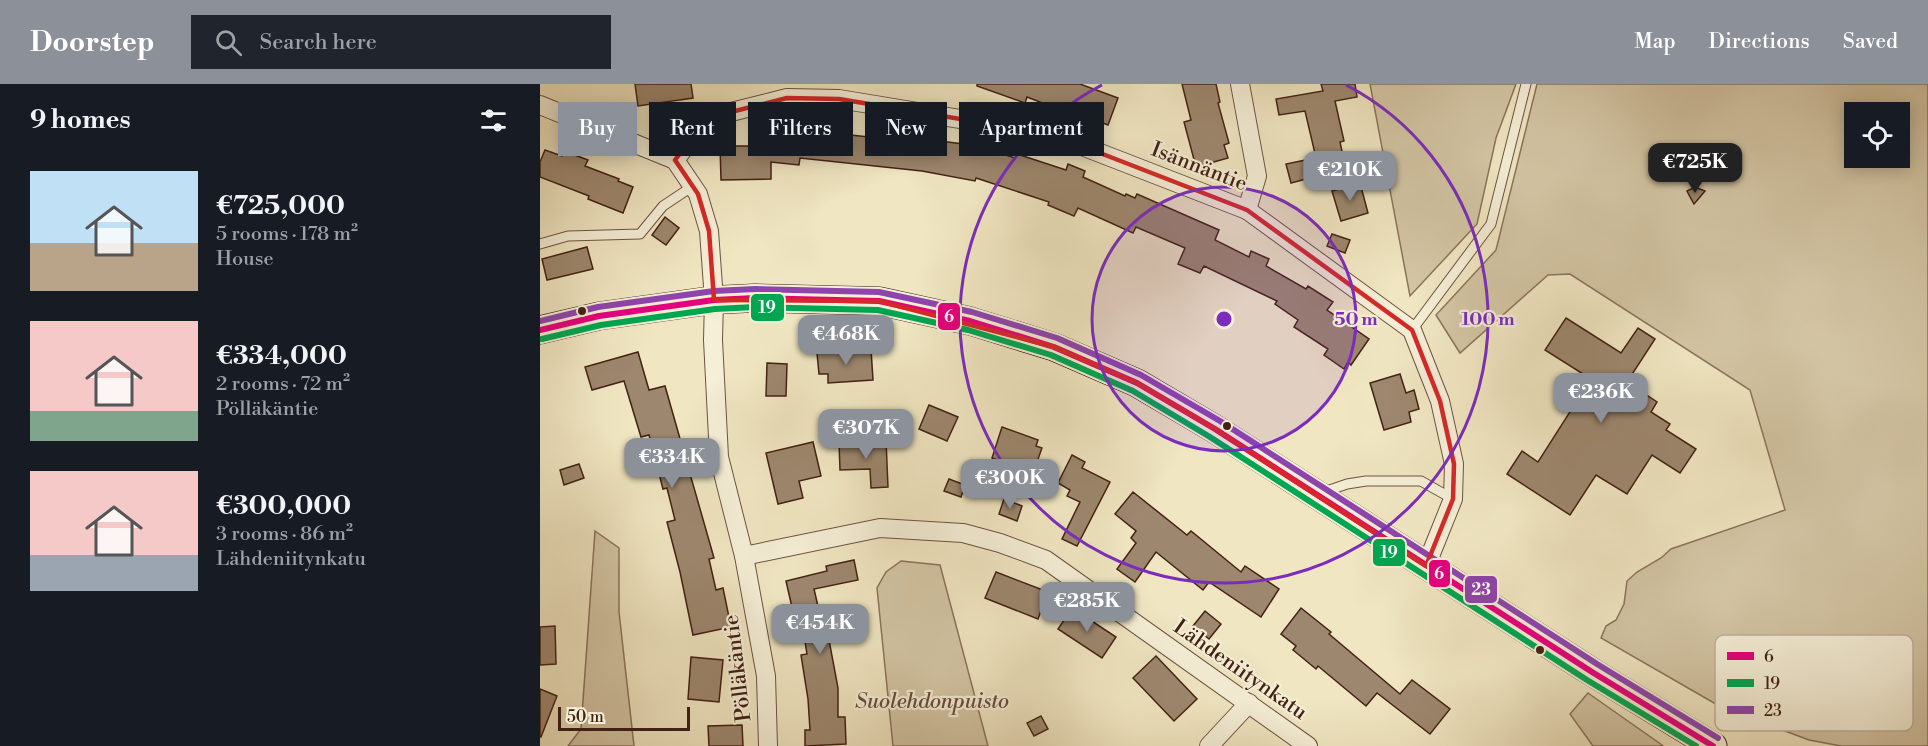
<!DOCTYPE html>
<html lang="en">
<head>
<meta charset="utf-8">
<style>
	:root { --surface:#171b24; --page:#20242c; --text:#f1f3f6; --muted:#9ea1a6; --accent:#8c9099 }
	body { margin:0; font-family:"Libre Bodoni",serif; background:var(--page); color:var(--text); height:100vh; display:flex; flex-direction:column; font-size:22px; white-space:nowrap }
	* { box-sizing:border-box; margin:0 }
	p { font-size:20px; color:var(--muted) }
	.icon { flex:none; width:33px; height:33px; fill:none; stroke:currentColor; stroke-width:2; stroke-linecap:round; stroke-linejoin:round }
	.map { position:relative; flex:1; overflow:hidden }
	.sheet { display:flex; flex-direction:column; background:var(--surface); width:540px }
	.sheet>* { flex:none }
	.top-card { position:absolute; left:18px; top:18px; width:570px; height:54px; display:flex; gap:12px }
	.controls { position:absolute; left:1304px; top:18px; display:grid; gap:12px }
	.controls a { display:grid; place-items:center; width:66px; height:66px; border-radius:0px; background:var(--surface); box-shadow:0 3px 15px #0003; font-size:30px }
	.scale { position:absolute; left:18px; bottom:15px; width:132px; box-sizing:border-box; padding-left:6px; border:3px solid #432114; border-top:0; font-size:16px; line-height:21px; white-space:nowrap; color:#432114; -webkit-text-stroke:4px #f5efd7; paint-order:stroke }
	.price { position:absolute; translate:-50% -51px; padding:0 14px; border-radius:12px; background:var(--accent); color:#fff; font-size:20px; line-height:39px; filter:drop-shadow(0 2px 3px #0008) }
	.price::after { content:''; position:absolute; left:50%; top:36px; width:18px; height:14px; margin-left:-9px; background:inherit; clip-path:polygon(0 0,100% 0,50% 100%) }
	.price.selected { background:#222; color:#fff }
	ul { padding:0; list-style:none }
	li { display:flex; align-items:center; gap:18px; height:150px; padding:0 30px }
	li span { display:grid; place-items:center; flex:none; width:168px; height:120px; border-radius:0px; color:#555 }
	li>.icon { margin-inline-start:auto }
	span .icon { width:72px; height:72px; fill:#fffc; stroke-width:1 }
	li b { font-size:26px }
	h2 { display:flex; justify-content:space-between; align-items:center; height:72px; padding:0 30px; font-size:26px }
	.tag { padding:0 21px; border-radius:0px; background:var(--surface); box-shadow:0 3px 15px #0003; font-size:21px; line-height:54px }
	.tag.selected { background:var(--accent); color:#fff }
	header { display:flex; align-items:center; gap:36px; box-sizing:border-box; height:84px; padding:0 30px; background:var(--accent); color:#fff }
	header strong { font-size:28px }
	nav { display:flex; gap:33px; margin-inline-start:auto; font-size:21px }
	.search { width:420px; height:54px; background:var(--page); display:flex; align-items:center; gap:15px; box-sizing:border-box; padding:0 21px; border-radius:0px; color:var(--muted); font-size:22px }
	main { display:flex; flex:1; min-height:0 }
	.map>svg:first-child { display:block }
	.green { fill:#d3c5a4; stroke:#8b735c; stroke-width:1.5; fill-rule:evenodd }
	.building { fill:#9d876e; stroke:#432114; stroke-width:1.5 }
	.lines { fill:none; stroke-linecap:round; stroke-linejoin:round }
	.service-casing { stroke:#6e5240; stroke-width:11 }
	.minor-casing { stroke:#6e5240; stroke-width:20 }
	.secondary-casing { stroke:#432114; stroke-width:29 }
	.service { stroke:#f5efd7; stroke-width:9 }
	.minor { stroke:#f5efd7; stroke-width:18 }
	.secondary { stroke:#f5efd7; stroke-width:27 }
	.bus-1-casing { stroke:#f5efd7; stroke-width:10 }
	.bus-2-casing { stroke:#f5efd7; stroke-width:10 }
	.bus-3-casing { stroke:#f5efd7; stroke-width:10 }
	.bus-1 { stroke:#e5007d; stroke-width:6 }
	.bus-2 { stroke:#00a651; stroke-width:6 }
	.bus-3 { stroke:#8e44ad; stroke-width:6 }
	.marked { fill:none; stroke:#d62828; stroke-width:4.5; stroke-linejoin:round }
	.ring { fill:none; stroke:#7b2cbf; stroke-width:3 }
	.bus-dot { fill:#432114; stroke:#f5efd7; stroke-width:2 }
	.labels { text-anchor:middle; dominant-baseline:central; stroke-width:4.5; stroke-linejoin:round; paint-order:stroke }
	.street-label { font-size:21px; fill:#432114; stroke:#f5efd7 }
	.park-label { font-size:21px; font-style:italic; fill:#674a38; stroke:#f5efd7 }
	.key { fill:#f5efd7; stroke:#c0b19c; stroke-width:1.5 }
	.key-label { font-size:16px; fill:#432114 }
	.centre { fill:#7b2cbf; stroke:#f5efd7; stroke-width:3 }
	.ring-label { font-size:18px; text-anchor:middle; font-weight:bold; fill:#7b2cbf; stroke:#f5efd7; stroke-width:4.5; stroke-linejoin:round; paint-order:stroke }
	.line-badge { stroke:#f5efd7; stroke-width:2 }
	.badge-label { font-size:16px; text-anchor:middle; font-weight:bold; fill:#fff }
</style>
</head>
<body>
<header>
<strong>Doorstep</strong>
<div class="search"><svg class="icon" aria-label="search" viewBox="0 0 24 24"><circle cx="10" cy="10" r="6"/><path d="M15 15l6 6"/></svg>Search here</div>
<nav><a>Map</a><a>Directions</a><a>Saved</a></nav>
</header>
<main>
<section class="sheet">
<h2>9 homes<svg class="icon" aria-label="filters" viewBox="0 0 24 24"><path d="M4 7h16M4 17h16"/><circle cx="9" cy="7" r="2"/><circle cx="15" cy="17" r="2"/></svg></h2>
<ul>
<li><span style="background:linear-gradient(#bfe0f5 60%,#b9a48a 0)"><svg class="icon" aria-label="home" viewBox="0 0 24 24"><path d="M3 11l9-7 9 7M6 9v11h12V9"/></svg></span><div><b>€725,000</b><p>5 rooms · 178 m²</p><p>House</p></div></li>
<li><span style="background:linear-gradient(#f6c9c9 75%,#7fa58c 0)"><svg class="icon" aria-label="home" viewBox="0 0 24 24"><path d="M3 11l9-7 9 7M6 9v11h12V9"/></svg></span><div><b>€334,000</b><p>2 rooms · 72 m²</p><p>Pölläkäntie</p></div></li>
<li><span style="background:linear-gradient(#f6c9c9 70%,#9aa5b1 0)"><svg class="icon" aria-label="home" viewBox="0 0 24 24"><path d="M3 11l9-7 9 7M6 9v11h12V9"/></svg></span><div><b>€300,000</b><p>3 rooms · 86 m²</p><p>Lähdeniitynkatu</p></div></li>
</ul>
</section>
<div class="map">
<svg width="1388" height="662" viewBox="0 0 1388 662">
	<rect width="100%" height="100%" fill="#f0e6c2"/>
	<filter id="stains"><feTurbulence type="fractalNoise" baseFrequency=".00333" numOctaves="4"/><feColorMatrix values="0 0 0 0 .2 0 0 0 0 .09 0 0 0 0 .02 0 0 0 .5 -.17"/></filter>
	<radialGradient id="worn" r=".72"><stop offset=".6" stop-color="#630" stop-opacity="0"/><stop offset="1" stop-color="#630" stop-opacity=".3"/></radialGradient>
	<g class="green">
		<polygon points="830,0 976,0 956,54 937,140 870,212"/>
		<path d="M997 0H1388V662H1301L1269 656 1181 623 1061 554 1066 542 1076 536 1084 520 1087 497 1097 488 1121 474 1131 465 1245 426 1210 306 1030 190 1008 191 920 269 896 231 956 166ZM1314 28H1359V74H1314Z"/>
		<polygon points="55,447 79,464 79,528 94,662 28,662 41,645"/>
		<polygon points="361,477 400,481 448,662 353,662 337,504 346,488"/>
		<polygon points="1048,609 1122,661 1123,662 1053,662 1030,630"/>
	</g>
	<g class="building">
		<polygon points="95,0 151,0 153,14 98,22"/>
		<polygon points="437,0 540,0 578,14 568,41 537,29 536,32 487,13 485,19 437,2"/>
		<polygon points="642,0 676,0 680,18 678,19 689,59 684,61 688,74 656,83 644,38 651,36"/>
		<polygon points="781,0 815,0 817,13 795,17 804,57 800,58 803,72 777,78 765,27 739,31 736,15 783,7"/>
		<polygon points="260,39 293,42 292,49 329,53 330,48 439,62 475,74 477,70 526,86 528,80 545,87 543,93 585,112 586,110 595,114 597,110 679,146 675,156 709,173 711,167 729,175 726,182 766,205 768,202 793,218 787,226 829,255 811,281 808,278 804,285 784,271 788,265 754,243 758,236 735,220 737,217 664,182 660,189 638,180 645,164 596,143 593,149 538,124 534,132 508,121 509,118 436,94 435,97 382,87 260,74 259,81 231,78 231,95 181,96 180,62 217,62 216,57 248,56 249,44 260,45"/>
		<polygon points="5,66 22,72 24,67 48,76 45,82 79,95 78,97 93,103 83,129 48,115 49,112 0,93 0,78"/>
		<polygon points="766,76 770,94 751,99 746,80"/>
		<polygon points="820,99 828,129 801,137 792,107"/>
		<polygon points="1155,103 1165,107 1154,120 1147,107"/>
		<polygon points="125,133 139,144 126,161 112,151"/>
		<polygon points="792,150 810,156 805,169 787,162"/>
		<polygon points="47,163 53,185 7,196 2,175"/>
		<polygon points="1026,234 1081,269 1098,244 1115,255 1087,298 1117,318 1111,328 1130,340 1126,346 1156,365 1140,389 1112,371 1087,410 1056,391 1030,431 967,390 982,367 998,378 1051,295 1005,266"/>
		<polygon points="331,265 333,296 288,299 288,290 279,290 277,269"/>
		<polygon points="98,268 109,306 125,302 174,474 169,475 176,506 183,504 191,543 153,551 140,488 127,438 135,436 127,404 123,405 109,351 101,353 84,297 52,306 45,283"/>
		<polygon points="227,279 247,280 246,312 226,312"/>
		<polygon points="860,290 866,309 874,306 879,325 869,328 871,338 844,346 830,299"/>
		<polygon points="389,321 418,333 407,357 379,345"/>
		<polygon points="462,343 498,356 496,362 502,364 493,389 452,374"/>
		<polygon points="346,356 348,403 331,404 330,385 300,386 299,358"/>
		<polygon points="273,358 281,392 259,397 263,414 238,420 226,369"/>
		<polygon points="532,371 545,378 542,384 570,398 537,462 522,455 540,418 527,412 530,406 518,399"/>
		<polygon points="39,380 44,394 24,401 20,386"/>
		<polygon points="409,395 425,401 421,413 404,407"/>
		<polygon points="593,408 647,451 651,447 701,488 705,482 739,505 721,533 669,498 663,506 616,468 595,498 577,485 596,459 591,454 596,447 575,430"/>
		<polygon points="464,415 482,422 477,437 459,430"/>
		<polygon points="314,476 318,496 274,505 286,557 289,556 298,604 298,633 305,633 306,660 265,662 265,646 270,646 268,615 261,571 267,570 262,539 256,541 246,497 287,487 286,482"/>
		<polygon points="456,488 508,508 498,535 445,514"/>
		<polygon points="532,524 576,553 562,574 518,545"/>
		<polygon points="761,524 791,548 789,550 860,610 872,596 910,625 890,650 837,609 826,622 778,582 776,585 753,566 756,562 741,550"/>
		<polygon points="665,527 681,540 669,555 653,542"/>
		<polygon points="15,542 16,580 0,581 0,543"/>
		<polygon points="616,572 657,615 634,637 593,594"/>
		<polygon points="151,573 183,576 179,618 148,615"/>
		<polygon points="0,605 17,612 1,653 0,653"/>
		<polygon points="501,632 508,645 494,652 487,639"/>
		<polygon points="202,641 203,662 169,662 168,642"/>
	</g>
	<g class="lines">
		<g class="service-casing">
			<g id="service">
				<polyline points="0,160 28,152 100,150 123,122 153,102"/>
				<polyline points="872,246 951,140 986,0"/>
				<polyline points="784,408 807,400 826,397 881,397 913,415"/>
			</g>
		</g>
		<g class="minor-casing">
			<g id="minor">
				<polyline points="700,0 717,92 707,126"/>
				<polyline points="0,21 135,76 158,110 169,147 174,216 173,256 179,373 204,472 226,592 228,662"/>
				<polyline points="135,76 155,50 187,29 247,14 299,15 511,50 707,126 872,246 900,317 914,380 913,415 886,482"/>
				<polyline points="204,472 340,444 423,449 460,459 506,476 768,662"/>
				<polyline points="669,662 709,619"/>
			</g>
		</g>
		<g class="secondary-casing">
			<polyline id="secondary" points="0,246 59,232 174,216 215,214 339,217 430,237 514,263 597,299 675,345 1052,588 1173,662"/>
		</g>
		<use href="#service" class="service"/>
		<use href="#minor" class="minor"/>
		<use href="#secondary" class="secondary"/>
		<g class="bus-1-casing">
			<polyline id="bus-1" points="0,246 59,232 174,216 215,214 339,217 430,237 514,263 597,299 675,345 1052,588 1173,662"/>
		</g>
		<g class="bus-2-casing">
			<polyline id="bus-2" points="2,255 61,241 175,225 215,223 338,226 428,246 511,271 593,307 670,353 1047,596 1156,662"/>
		</g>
		<g class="bus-3-casing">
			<polyline id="bus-3" points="0,237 58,223 174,207 215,205 339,208 432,228 517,254 601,291 680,337 1057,580 1178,654"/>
		</g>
		<use href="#bus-1" class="bus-1"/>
		<use href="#bus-2" class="bus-2"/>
		<use href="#bus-3" class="bus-3"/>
	</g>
	<path class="marked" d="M247 14 299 15 511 50 707 126 872 246 900 317 914 380 913 415 886 482 675 345 597 299 514 263 339 217 174 216 169 147 158 110 135 76 155 50 187 29Z"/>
	<circle cx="684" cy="235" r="132" fill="#7b2cbf" fill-opacity=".12"/>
	<g class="ring">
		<circle cx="684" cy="235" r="132"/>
		<path d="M806 1A264 264 0 1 1 562 1"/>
	</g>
	<g class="bus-dot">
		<circle cx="42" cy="227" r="5"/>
		<circle cx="687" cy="342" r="5"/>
		<circle cx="1000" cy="566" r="5"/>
	</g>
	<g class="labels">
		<g class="street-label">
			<text transform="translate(659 83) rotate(21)">Isännäntie</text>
			<text transform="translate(198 584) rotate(-97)">Pölläkäntie</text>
			<text transform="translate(700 586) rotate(35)">Lähdeniitynkatu</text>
		</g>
		<g class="park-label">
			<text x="392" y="618">Suolehdonpuisto</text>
		</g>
	</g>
	<rect x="1175" y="551" width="198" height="96" rx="9" class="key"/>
	<rect x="1187" y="568" width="27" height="8" fill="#e5007d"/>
	<rect x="1187" y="595" width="27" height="8" fill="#00a651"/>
	<rect x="1187" y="622" width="27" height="8" fill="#8e44ad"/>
	<g class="key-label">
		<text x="1224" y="578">6</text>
		<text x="1224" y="605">19</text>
		<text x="1224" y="632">23</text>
	</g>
	<circle cx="684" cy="235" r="9" class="centre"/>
	<g class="ring-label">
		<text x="816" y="241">50 m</text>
		<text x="948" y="241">100 m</text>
	</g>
	<g class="line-badge">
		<rect x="210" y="209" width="35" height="29" rx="6" fill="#00a651"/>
		<rect x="397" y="218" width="24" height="29" rx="6" fill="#e5007d"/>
		<rect x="832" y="454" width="34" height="29" rx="6" fill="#00a651"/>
		<rect x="888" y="475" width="23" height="29" rx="6" fill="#e5007d"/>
		<rect x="924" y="491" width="34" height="29" rx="6" fill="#8e44ad"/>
	</g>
	<g class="badge-label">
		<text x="227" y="229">19</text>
		<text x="409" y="238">6</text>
		<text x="849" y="474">19</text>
		<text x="899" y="495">6</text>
		<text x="941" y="511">23</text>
	</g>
	<rect width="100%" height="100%" filter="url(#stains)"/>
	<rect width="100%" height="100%" fill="url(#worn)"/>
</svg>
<div class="controls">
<a><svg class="icon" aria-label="locate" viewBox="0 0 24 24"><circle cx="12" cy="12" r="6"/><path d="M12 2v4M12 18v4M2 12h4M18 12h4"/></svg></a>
</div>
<div class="scale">50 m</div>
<b class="price selected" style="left:1155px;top:110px">€725K</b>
<b class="price" style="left:810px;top:118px">€210K</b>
<b class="price" style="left:306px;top:282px">€468K</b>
<b class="price" style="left:1061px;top:340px">€236K</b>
<b class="price" style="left:326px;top:376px">€307K</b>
<b class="price" style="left:132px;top:405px">€334K</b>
<b class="price" style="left:470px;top:426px">€300K</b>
<b class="price" style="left:547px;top:549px">€285K</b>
<b class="price" style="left:280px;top:571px">€454K</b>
<div class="top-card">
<a class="tag selected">Buy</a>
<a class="tag">Rent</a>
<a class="tag">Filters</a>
<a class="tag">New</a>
<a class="tag">Apartment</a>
</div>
</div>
</main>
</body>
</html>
